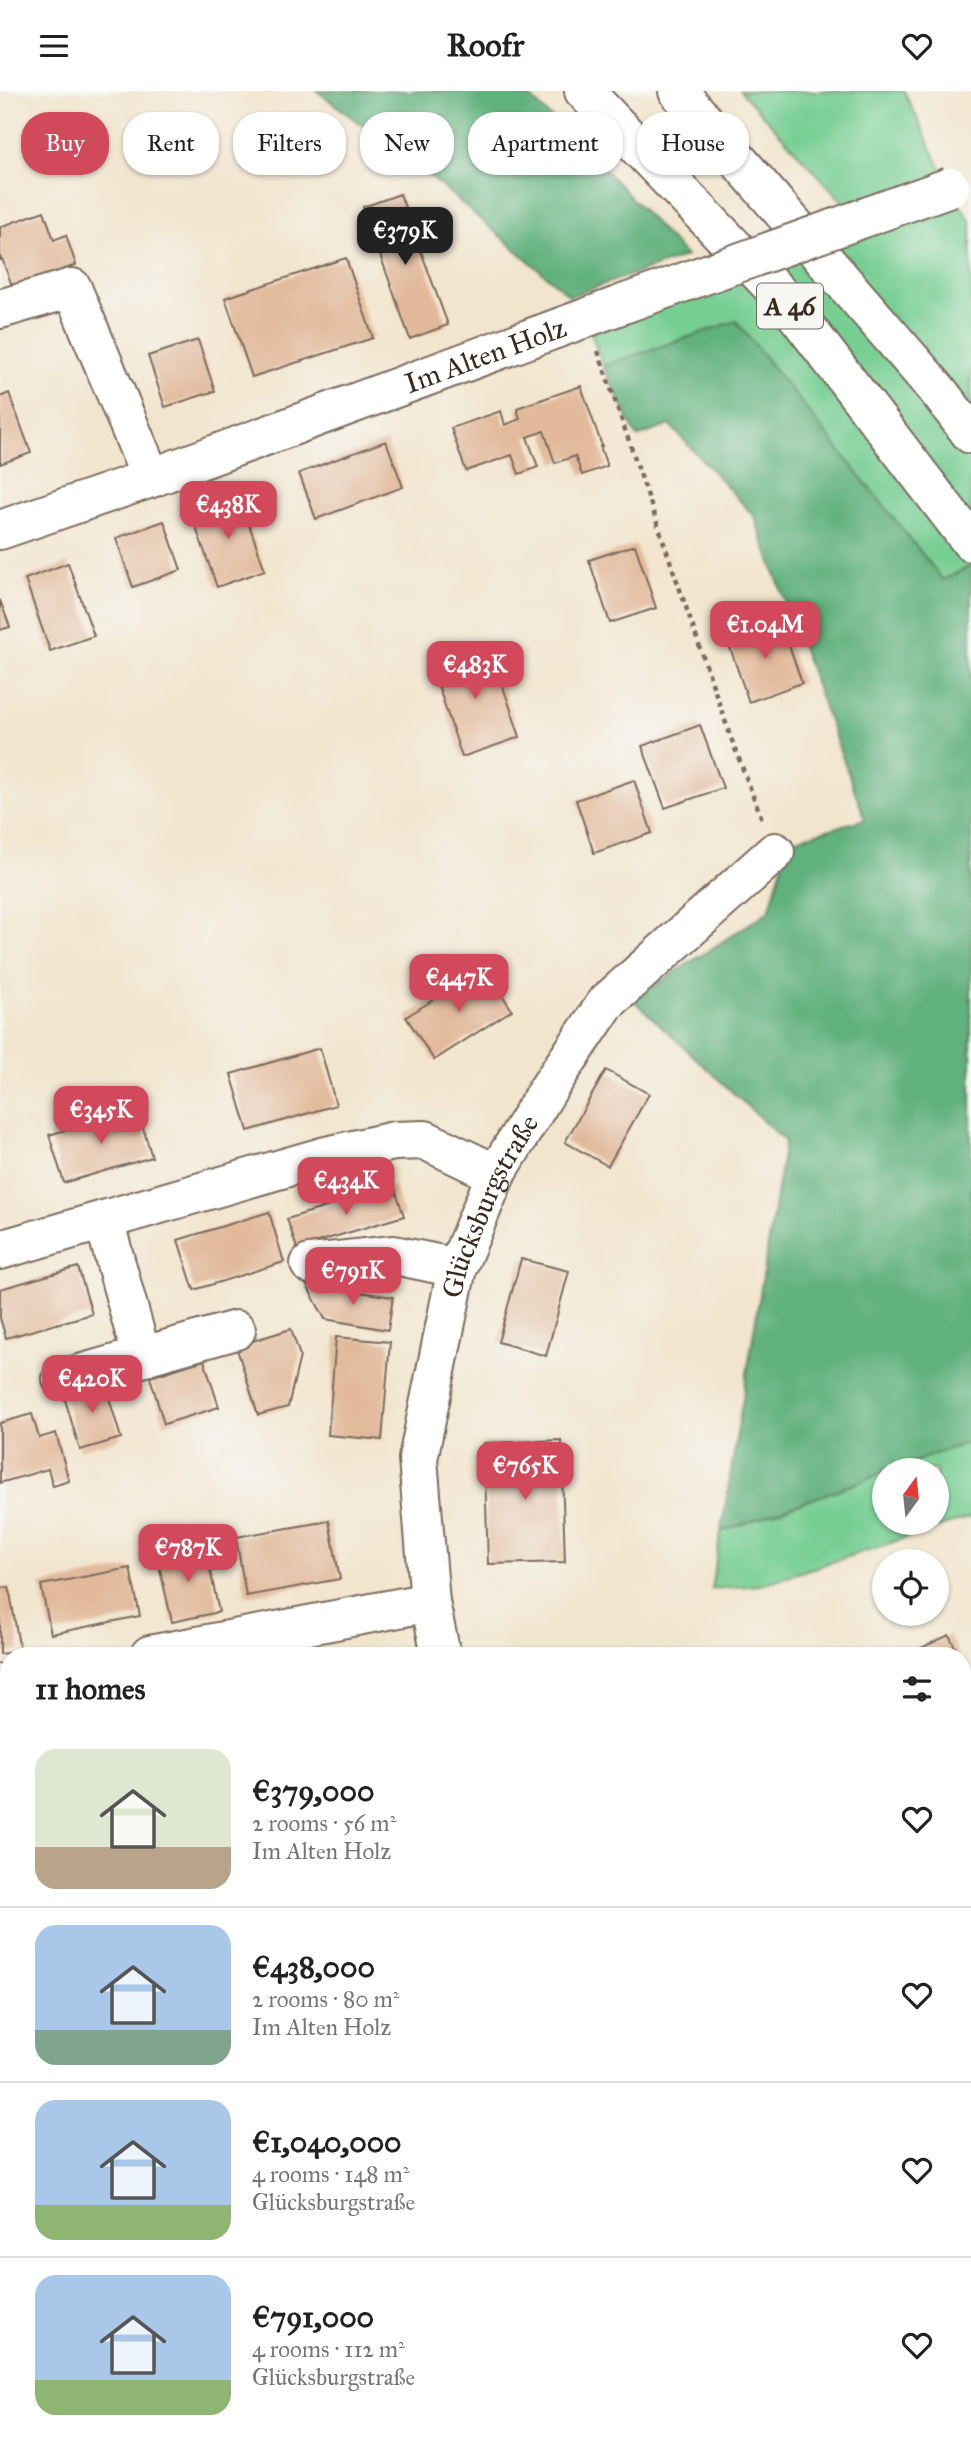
<!DOCTYPE html>
<html lang="en">
<head>
<meta charset="utf-8">
<style>
	:root { --surface:#fff; --page:#f2f2f2; --text:#222; --muted:#767676; --line:#e0e0e0; --accent:#d1495b }
	body { margin:0; font-family:"IM FELL Great Primer",serif; background:var(--page); color:var(--text); height:100vh; display:flex; flex-direction:column; font-size:26px; white-space:nowrap }
	* { box-sizing:border-box; margin:0 }
	p { font-size:23px; color:var(--muted) }
	.icon { flex:none; width:38px; height:38px; fill:none; stroke:currentColor; stroke-width:2; stroke-linecap:round; stroke-linejoin:round }
	.map { position:relative; flex:1; overflow:hidden }
	.drawer { position:absolute; left:0px; top:1556px; width:971px; height:800px; display:flex; flex-direction:column; background:var(--surface); border-radius:28px 28px 0 0; box-shadow:0 2px 5px #0004 }
	.drawer>* { flex:none }
	.top-card { position:absolute; left:21px; top:21px; width:929px; height:63px; display:flex; gap:14px }
	.needle { width:46px; rotate:15deg }
	.controls { position:absolute; left:872px; top:1367px; display:grid; gap:14px }
	.controls a { display:grid; place-items:center; width:77px; height:77px; border-radius:50%; background:var(--surface); box-shadow:0 2px 5px #0004; font-size:35px }
	.price { position:absolute; translate:-50% -60px; padding:0 16px; border-radius:14px; background:var(--accent); color:#fff; font-size:23px; line-height:46px; filter:drop-shadow(0 2px 4px #0008) }
	.price::after { content:''; position:absolute; left:50%; top:42px; width:21px; height:16px; margin-left:-10px; background:inherit; clip-path:polygon(0 0,100% 0,50% 100%) }
	.price.current { background:#222; color:#fff }
	ul { padding:0; list-style:none }
	li { display:flex; align-items:center; gap:21px; height:175px; padding:0 35px }
	li+li { border-top:2px solid var(--line) }
	li span { display:grid; place-items:center; flex:none; width:196px; height:140px; border-radius:21px; color:#555 }
	li>.icon { margin-inline-start:auto }
	span .icon { width:84px; height:84px; fill:#fffc; stroke-width:1 }
	li b { font-size:30px }
	h2 { display:flex; justify-content:space-between; align-items:center; height:84px; padding:0 35px; font-size:30px }
	.pill { padding:0 24px; border-radius:28px; background:var(--surface); box-shadow:0 2px 5px #0004; font-size:24px; line-height:63px }
	.pill.current { background:var(--accent); color:#fff }
	header { display:flex; justify-content:space-between; align-items:center; height:91px; padding:0 35px; background:var(--surface); font-size:32px; font-weight:800 }
	.map>svg:first-child { display:block }
	.green { fill:#77ce93; stroke:#597c58; stroke-width:2 }
	.forest { fill:#61b17d; stroke:#4e6e4e; stroke-width:2 }
	.lines { fill:none; stroke-linecap:round; stroke-linejoin:round }
	.stream { stroke:#3badb5; stroke-width:10 }
	.building { fill:#e2ba9b }
	.minor-casing { stroke:#7b6b5c; stroke-width:42 }
	.major-casing { stroke:#7b6b5c; stroke-width:42 }
	.highway-casing { stroke:#7b6b5c; stroke-width:42 }
	.path { stroke:#7b6b5c; stroke-width:4.5; stroke-dasharray:5 5; stroke-linecap:butt }
	.minor { stroke:#fff; stroke-width:38 }
	.major { stroke:#fff; stroke-width:38 }
	.highway { stroke:#fff; stroke-width:38 }
	.minor-bridge-casing { stroke:#7b6b5c; stroke-width:42; stroke-linecap:butt }
	.minor-bridge { stroke:#fff; stroke-width:38 }
	.labels { text-anchor:middle; dominant-baseline:central; stroke-width:7; stroke-linejoin:round; paint-order:stroke }
	.shield { fill:#f6f6f2; stroke:#73675e; stroke-width:2 }
	.shield-label { font-size:26px; font-weight:bold; fill:#3b2a1e }
	.street-label { font-size:28px; fill:#3b2a1e; stroke:#f6f6f2 }
</style>
</head>
<body>
<header><svg class="icon" aria-label="menu" viewBox="0 0 24 24"><path d="M4 6h16M4 12h16M4 18h16"/></svg>Roofr<svg class="icon" aria-label="heart" viewBox="0 0 24 24"><path d="M12 20l-8-8c-3-5 5-10 8-4 3-6 11-1 8 4z"/></svg></header>
<div class="map">
<svg width="971" height="2355" viewBox="0 0 971 2355">
	<rect width="100%" height="100%" fill="#f6f6f2"/>
	<filter id="ink" filterUnits="userSpaceOnUse"><feTurbulence type="fractalNoise" baseFrequency=".0143" numOctaves="2"/><feDisplacementMap in="SourceGraphic" scale="14" xChannelSelector="R" yChannelSelector="G"/><feConvolveMatrix kernelMatrix="1 2 1 2 8 2 1 2 1" color-interpolation-filters="sRGB"/></filter>
	<filter id="wash" filterUnits="userSpaceOnUse"><feTurbulence type="fractalNoise" baseFrequency=".00686" numOctaves="4" result="noise"/><feDisplacementMap in="SourceGraphic" scale="28" xChannelSelector="R" yChannelSelector="G"/><feGaussianBlur stdDeviation="1.57" result="paint"/><feColorMatrix in="noise" values="0 0 0 0 0 0 0 0 0 0 0 0 0 0 0 0 0 1.4 0 .05"/><feComposite in="paint" operator="in"/></filter>
	<g filter="url(#wash)">
		<rect width="100%" height="100%" fill="#f2e5ce"/>
		<g class="green">
			<polygon points="740,0 904,0 950,97 971,131 971,475 943,489 736,230 603,275 586,227 848,116"/>
			<polygon points="971,1350 971,1426 760,1494 711,1498 721,1441 884,1382 884,1432 936,1432 936,1379 891,1379"/>
		</g>
		<g class="forest">
			<polygon points="317,0 524,0 603,77 686,165 570,205 438,92"/>
			<polygon points="736,230 943,489 971,475 971,1350 891,1379 884,1379 884,1382 721,1441 785,1050 633,909 769,820 789,750 865,728 754,425 670,334 637,346 603,275"/>
			<polygon points="971,1894 971,2355 279,2355 309,2347 962,2347 962,1902"/>
		</g>
		<g class="lines">
			<g class="stream">
				<polyline points="962,1953 971,1944"/>
				<polyline points="591,2355 618,2347"/>
			</g>
		</g>
		<g id="blocks">
			<g class="building">
				<polygon points="400,103 448,234 410,248 363,116"/>
				<polygon points="44,120 54,149 66,144 76,174 13,197 2,168 0,169 0,136"/>
				<polygon points="346,167 373,247 252,286 225,207"/>
				<polygon points="198,249 215,300 165,316 148,265"/>
				<polygon points="581,295 602,355 600,355 607,375 582,384 575,365 555,372 544,340 527,346 538,376 519,383 512,364 466,380 451,337 501,320 505,334 520,328 517,317"/>
				<polygon points="9,302 31,362 0,373 0,306"/>
				<polygon points="386,350 403,396 316,428 299,382"/>
				<polygon points="239,405 265,479 217,496 191,422"/>
				<polygon points="164,430 181,479 133,496 116,447"/>
				<polygon points="635,454 656,517 610,532 589,469"/>
				<polygon points="68,472 94,545 50,560 25,488"/>
				<polygon points="0,509 10,536 0,539"/>
				<polygon points="780,529 802,592 749,611 727,548"/>
				<polygon points="489,554 520,646 462,666 431,573"/>
				<polygon points="700,634 723,697 665,717 642,655"/>
				<polygon points="634,689 652,742 594,762 576,709"/>
				<polygon points="484,877 512,919 434,969 406,926"/>
				<polygon points="320,957 336,1014 248,1040 231,983"/>
				<polygon points="606,979 649,1003 608,1075 565,1051"/>
				<polygon points="137,1017 152,1066 64,1092 49,1044"/>
				<polygon points="394,1095 404,1125 297,1157 287,1128"/>
				<polygon points="269,1121 284,1171 194,1199 178,1149"/>
				<polygon points="521,1168 569,1180 546,1265 498,1251"/>
				<polygon points="78,1176 92,1223 6,1247 0,1227 0,1198"/>
				<polygon points="306,1193 393,1206 388,1239 325,1228"/>
				<polygon points="291,1238 300,1265 288,1316 258,1324 236,1255"/>
				<polygon points="336,1246 390,1251 382,1349 328,1344"/>
				<polygon points="204,1269 219,1316 164,1333 150,1286"/>
				<polygon points="104,1290 121,1347 80,1359 63,1302"/>
				<polygon points="32,1323 39,1347 56,1342 69,1390 53,1395 48,1378 0,1392 0,1332"/>
				<polygon points="561,1349 565,1471 488,1473 484,1352"/>
				<polygon points="329,1430 340,1488 246,1505 236,1446"/>
				<polygon points="205,1455 219,1521 172,1531 157,1465"/>
				<polygon points="130,1477 140,1525 51,1543 41,1494"/>
				<polygon points="9,1496 20,1560 0,1563 0,1497"/>
				<polygon points="949,1544 959,1564 906,1564"/>
				<polygon points="962,1571 971,1588 971,1609 962,1613"/>
				<polygon points="7,1794 9,1871 0,1873 0,1795"/>
				<polygon points="1,2008 7,2033 0,2035 0,2009"/>
				<polygon points="1,2184 9,2212 9,2232 0,2235"/>
			</g>
		</g>
	</g>
	<g filter="url(#ink)">
		<use href="#blocks" fill-opacity="0" stroke="#7b6b5c" stroke-width="2"/>
		<g class="lines">
			<g class="minor-casing">
				<g id="minor">
					<polyline points="0,218 72,197 151,387"/>
					<path id="s1" d="M0 439 151 387 626 212"/>
					<polyline points="104,1129 142,1267"/>
					<polyline points="0,1159 326,1065 394,1050 425,1049 496,1083"/>
					<polyline points="310,1173 394,1164 457,1177"/>
					<polyline points="62,1288 236,1239"/>
					<polyline points="150,1564 430,1511"/>
					<path id="s2" d="M441 1564 430 1511 418 1368 457 1177 496 1083 548 998 606 912 775 761"/>
					<polyline points="0,1593 9,1592"/>
					<polyline points="962,1670 971,1665"/>
					<polyline points="0,2090 9,2088"/>
				</g>
			</g>
			<g class="major-casing">
				<g id="major">
					<polyline points="962,2260 971,2252"/>
					<polyline points="860,2355 869,2347"/>
				</g>
			</g>
			<g class="highway-casing">
				<g id="highway">
					<polyline points="584,0 786,210 971,451"/>
					<polyline points="678,0 939,301 971,343"/>
				</g>
			</g>
			<g class="path">
				<polyline points="598,260 731,647 762,728"/>
				<polyline points="0,1778 9,1776"/>
			</g>
			<use href="#minor" class="minor"/>
			<use href="#major" class="major"/>
			<use href="#highway" class="highway"/>
			<g class="minor-bridge-casing">
				<polyline id="minor-bridge" points="626,212 950,96"/>
			</g>
			<use href="#minor-bridge" class="minor-bridge"/>
		</g>
	</g>
	<g class="labels">
		<rect class="shield" x="757" y="192.5" width="66" height="45" rx="5"/>
		<g class="shield-label">
			<text x="790" y="215">A 46</text>
		</g>
		<g class="street-label">
			<text stroke="none"><textPath href="#s1" startOffset="516">Im Alten Holz</textPath></text>
			<text stroke="none"><textPath href="#s2" startOffset="462">Glücksburgstraße</textPath></text>
		</g>
	</g>
</svg>
<div class="controls">
<a><svg class="needle" viewBox="-14 -14 28 28"><path d="M0-13l5 13h-10z" fill="#e53935"/><path d="M0 13l5-13h-10z" fill="#767676"/></svg></a>
<a><svg class="icon" aria-label="locate" viewBox="0 0 24 24"><circle cx="12" cy="12" r="6"/><path d="M12 2v4M12 18v4M2 12h4M18 12h4"/></svg></a>
</div>
<b class="price current" style="left:405px;top:176px">€379K</b>
<b class="price" style="left:228px;top:450px">€438K</b>
<b class="price" style="left:765px;top:570px">€1.04M</b>
<b class="price" style="left:475px;top:610px">€483K</b>
<b class="price" style="left:459px;top:923px">€447K</b>
<b class="price" style="left:101px;top:1055px">€345K</b>
<b class="price" style="left:346px;top:1126px">€434K</b>
<b class="price" style="left:353px;top:1216px">€791K</b>
<b class="price" style="left:92px;top:1324px">€420K</b>
<b class="price" style="left:525px;top:1411px">€765K</b>
<b class="price" style="left:188px;top:1493px">€787K</b>
<div class="top-card">
<a class="pill current">Buy</a>
<a class="pill">Rent</a>
<a class="pill">Filters</a>
<a class="pill">New</a>
<a class="pill">Apartment</a>
<a class="pill">House</a>
</div>
<section class="drawer">
<h2>11 homes<svg class="icon" aria-label="filters" viewBox="0 0 24 24"><path d="M4 7h16M4 17h16"/><circle cx="9" cy="7" r="2"/><circle cx="15" cy="17" r="2"/></svg></h2>
<ul>
<li><span style="background:linear-gradient(#dfe7d0 70%,#b9a48a 0)"><svg class="icon" aria-label="home" viewBox="0 0 24 24"><path d="M3 11l9-7 9 7M6 9v11h12V9"/></svg></span><div><b>€379,000</b><p>2 rooms · 56 m²</p><p>Im Alten Holz</p></div><svg class="icon" aria-label="heart" viewBox="0 0 24 24"><path d="M12 20l-8-8c-3-5 5-10 8-4 3-6 11-1 8 4z"/></svg></li>
<li><span style="background:linear-gradient(#a9c7e8 75%,#7fa58c 0)"><svg class="icon" aria-label="home" viewBox="0 0 24 24"><path d="M3 11l9-7 9 7M6 9v11h12V9"/></svg></span><div><b>€438,000</b><p>2 rooms · 80 m²</p><p>Im Alten Holz</p></div><svg class="icon" aria-label="heart" viewBox="0 0 24 24"><path d="M12 20l-8-8c-3-5 5-10 8-4 3-6 11-1 8 4z"/></svg></li>
<li><span style="background:linear-gradient(#a9c7e8 75%,#8fb573 0)"><svg class="icon" aria-label="home" viewBox="0 0 24 24"><path d="M3 11l9-7 9 7M6 9v11h12V9"/></svg></span><div><b>€1,040,000</b><p>4 rooms · 148 m²</p><p>Glücksburgstraße</p></div><svg class="icon" aria-label="heart" viewBox="0 0 24 24"><path d="M12 20l-8-8c-3-5 5-10 8-4 3-6 11-1 8 4z"/></svg></li>
<li><span style="background:linear-gradient(#a9c7e8 75%,#8fb573 0)"><svg class="icon" aria-label="home" viewBox="0 0 24 24"><path d="M3 11l9-7 9 7M6 9v11h12V9"/></svg></span><div><b>€791,000</b><p>4 rooms · 112 m²</p><p>Glücksburgstraße</p></div><svg class="icon" aria-label="heart" viewBox="0 0 24 24"><path d="M12 20l-8-8c-3-5 5-10 8-4 3-6 11-1 8 4z"/></svg></li>
</ul>
</section>
</div>
</body>
</html>
